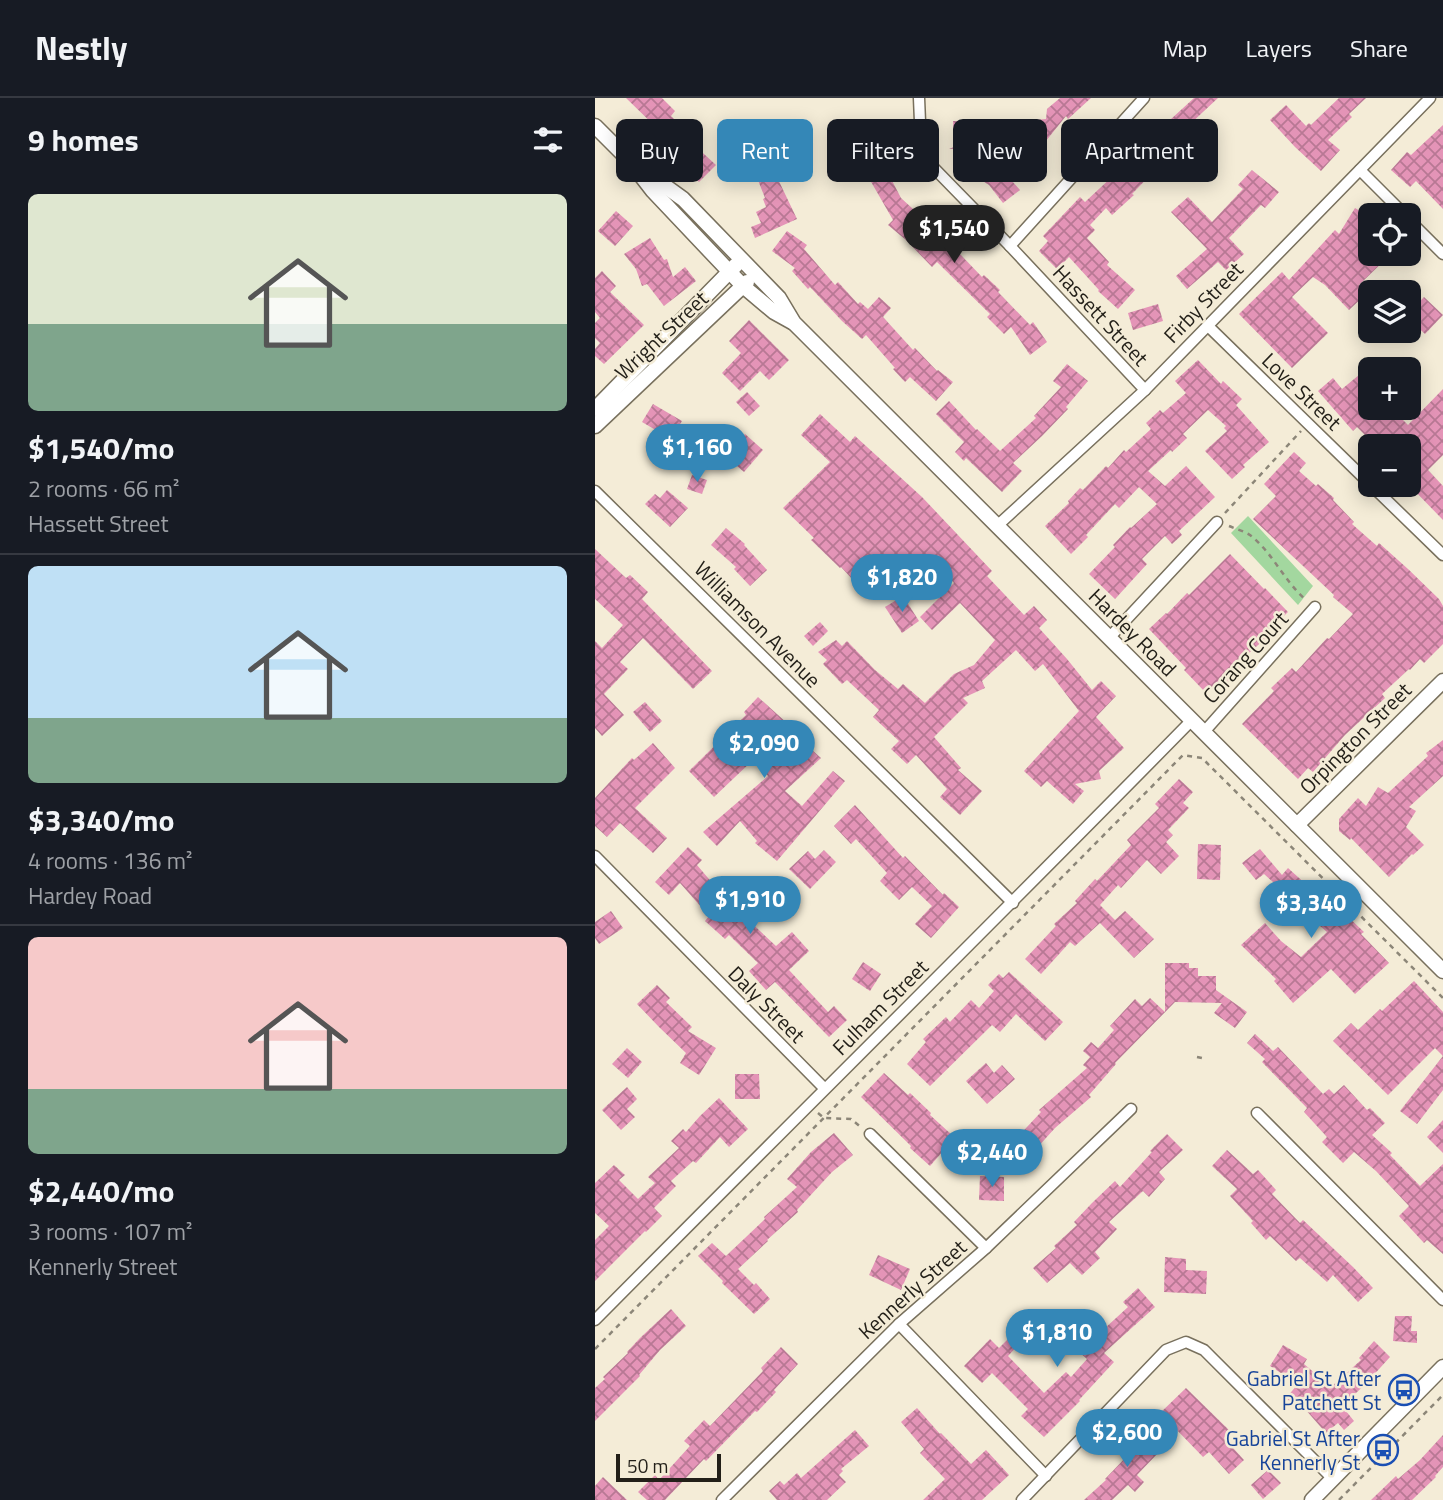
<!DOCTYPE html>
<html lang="en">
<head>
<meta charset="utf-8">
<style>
	:root { --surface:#171b24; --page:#242831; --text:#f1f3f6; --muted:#9ea1a6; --line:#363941; --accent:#3487b7 }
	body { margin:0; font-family:"Titillium Web",sans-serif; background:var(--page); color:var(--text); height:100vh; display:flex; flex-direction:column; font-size:26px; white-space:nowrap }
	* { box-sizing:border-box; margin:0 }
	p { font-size:23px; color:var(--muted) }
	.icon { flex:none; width:38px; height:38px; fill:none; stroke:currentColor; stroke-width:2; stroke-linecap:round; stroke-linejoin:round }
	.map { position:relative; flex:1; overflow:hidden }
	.sheet { display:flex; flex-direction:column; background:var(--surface); width:595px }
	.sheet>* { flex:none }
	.banner { position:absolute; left:21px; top:21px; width:665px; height:63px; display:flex; gap:14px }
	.controls { position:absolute; left:763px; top:105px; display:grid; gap:14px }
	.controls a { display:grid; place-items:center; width:63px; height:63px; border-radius:10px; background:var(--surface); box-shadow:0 4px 18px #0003; font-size:35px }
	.scale { position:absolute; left:21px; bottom:18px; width:105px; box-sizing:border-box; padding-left:7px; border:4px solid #221f18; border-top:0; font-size:19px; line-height:24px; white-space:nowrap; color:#221f18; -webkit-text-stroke:5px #f4ecd7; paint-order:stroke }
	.price { position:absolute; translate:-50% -60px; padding:0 16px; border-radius:24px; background:var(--accent); color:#fff; font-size:23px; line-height:46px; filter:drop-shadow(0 2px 4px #0008) }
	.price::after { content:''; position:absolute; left:50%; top:42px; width:21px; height:16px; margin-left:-10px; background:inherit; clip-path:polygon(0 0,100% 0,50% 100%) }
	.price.selected { background:#222; color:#fff }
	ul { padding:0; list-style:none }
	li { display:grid; align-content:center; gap:14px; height:371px; padding:0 28px }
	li+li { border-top:2px solid var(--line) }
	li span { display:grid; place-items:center; height:217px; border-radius:10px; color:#555 }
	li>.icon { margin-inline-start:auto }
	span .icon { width:126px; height:126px; fill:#fffc; stroke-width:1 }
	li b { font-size:30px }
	h2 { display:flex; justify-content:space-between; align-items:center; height:84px; padding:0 28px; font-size:30px }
	.chip { padding:0 24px; border-radius:10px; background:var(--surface); box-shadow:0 4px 18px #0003; font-size:24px; line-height:63px }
	.chip.selected { background:var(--accent); color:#fff }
	header { display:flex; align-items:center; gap:42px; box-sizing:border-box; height:98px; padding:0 35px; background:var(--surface); border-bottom:2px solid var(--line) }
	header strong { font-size:33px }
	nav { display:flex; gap:38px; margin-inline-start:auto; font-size:24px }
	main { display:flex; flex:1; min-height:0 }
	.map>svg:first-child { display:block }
	.green { fill:#a3d79f }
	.building { fill:url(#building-cross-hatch) }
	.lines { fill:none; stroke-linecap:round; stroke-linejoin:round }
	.minor-casing { stroke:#78705d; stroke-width:13 }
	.tertiary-casing { stroke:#78705d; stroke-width:17 }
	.path { stroke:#8c8678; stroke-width:2.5; stroke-dasharray:5 5; stroke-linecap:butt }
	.minor { stroke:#fff; stroke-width:10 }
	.tertiary { stroke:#fff; stroke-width:14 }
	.labels { text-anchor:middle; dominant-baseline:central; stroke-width:5; stroke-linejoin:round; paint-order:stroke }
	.street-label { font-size:21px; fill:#221f18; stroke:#f4ecd7 }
	.transit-label { font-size:21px; fill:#164399; stroke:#f4ecd7; text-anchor:end }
</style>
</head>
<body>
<header>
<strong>Nestly</strong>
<nav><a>Map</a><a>Layers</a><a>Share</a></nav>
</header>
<main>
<section class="sheet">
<h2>9 homes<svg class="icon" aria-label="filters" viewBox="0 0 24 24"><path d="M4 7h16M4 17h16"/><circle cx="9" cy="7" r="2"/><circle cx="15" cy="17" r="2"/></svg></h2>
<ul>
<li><span style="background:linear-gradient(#dfe7d0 60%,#7fa58c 0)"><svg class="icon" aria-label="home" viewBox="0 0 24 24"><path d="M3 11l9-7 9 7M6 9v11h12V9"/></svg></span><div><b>$1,540/mo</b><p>2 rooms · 66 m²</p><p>Hassett Street</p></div></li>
<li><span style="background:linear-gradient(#bfe0f5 70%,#7fa58c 0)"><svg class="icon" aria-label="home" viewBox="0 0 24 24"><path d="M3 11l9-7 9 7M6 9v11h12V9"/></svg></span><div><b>$3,340/mo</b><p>4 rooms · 136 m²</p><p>Hardey Road</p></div></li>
<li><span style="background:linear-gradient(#f6c9c9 70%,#7fa58c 0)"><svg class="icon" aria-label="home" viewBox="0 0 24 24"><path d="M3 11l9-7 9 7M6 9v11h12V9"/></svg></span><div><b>$2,440/mo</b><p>3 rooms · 107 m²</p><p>Kennerly Street</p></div></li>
</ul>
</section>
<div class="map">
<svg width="848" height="1402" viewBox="0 0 848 1402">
	<defs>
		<pattern id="building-cross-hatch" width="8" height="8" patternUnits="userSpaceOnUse" patternTransform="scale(1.75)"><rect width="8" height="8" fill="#e494b7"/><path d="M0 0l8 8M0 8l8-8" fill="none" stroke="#b87894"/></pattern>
	</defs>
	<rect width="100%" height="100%" fill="#f4ecd7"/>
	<polygon class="green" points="653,418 718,488 703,507 636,435"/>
	<g class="building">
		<polygon points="31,0 67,0 80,13 76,18 100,42 97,45 121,67 104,84 87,68 89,65 64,41 68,36"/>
		<polygon points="465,0 496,0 473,21 471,18 434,64 438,73 417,83 425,92 408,105 394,87 373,74 388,50 354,51 359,49 358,23 376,23 377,40 415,23 420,33 429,21 440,22 451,21 452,11"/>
		<polygon points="599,0 623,0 579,41 595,54 579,75 567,65 537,96 539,97 517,117 511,110 495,127 500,132 492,140 514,164 512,167 540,192 523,211 503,193 504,192 474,159 462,171 444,153 453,143 448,138 485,99 490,104 519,77 521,78 548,50 542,46 551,35 560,42 575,22"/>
		<polygon points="744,0 771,0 754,16 757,19 733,42 745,52 726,73 700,49 675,22 691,7 711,28 714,25 716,27"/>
		<polygon points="277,21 278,59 261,60 259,22"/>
		<polygon points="186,25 201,62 187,67 190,74 181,77 202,121 160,140 156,129 166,125 161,114 171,109 168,101 170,100 154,59 174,50 167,33"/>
		<polygon points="848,27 848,111 821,83 815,89 796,72 812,54 816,57"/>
		<polygon points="657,72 684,94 670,110 666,107 634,140 649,156 631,172 623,164 592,191 581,178 612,151 576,114 593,99 617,124 648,91 643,87"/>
		<polygon points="292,73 306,100 330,122 361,155 362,153 387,179 389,177 405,192 403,194 435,227 438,224 452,244 435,257 416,229 409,236 392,219 395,216 342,164 337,169 311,142 293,127 298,122 275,82"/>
		<polygon points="760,110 775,119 775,156 796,156 764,187 772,195 754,212 730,187 718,179 697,199 733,235 697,270 644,216 687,174 694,182 740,132 744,136"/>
		<polygon points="21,113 38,128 20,148 3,133"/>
		<polygon points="192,133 212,147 209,151 240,187 243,184 263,206 265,204 273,211 284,199 296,210 288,219 318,252 320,250 342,273 343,272 358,284 341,303 315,279 310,284 298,271 300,270 271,237 267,241 247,223 215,189 213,191 197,173 200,170 177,153"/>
		<polygon points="55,140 69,162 72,161 78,179 90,169 101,183 69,208 52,186 47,188 41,171 29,156"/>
		<polygon points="7,173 21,188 15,194 49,227 9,266 0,258 0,251 5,245 0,240 0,225 5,220 0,214 0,180"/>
		<polygon points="829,199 848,217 830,236 814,221 814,215"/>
		<polygon points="563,206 568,223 538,232 533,215"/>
		<polygon points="154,222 194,262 174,282 165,273 145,293 127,275 146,255 134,243"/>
		<polygon points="603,262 626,286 628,283 647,301 641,307 674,344 648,367 650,369 637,381 610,353 632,333 629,330 631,328 613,312 588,336 592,340 577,354 576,352 553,373 570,388 591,368 620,399 584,433 587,437 577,446 570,438 547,461 552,466 520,501 494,476 520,449 518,447 535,429 536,430 562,406 544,389 524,410 520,406 491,437 493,439 476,456 450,428 474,405 473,403 485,390 488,392 511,368 513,370 529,352 531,354 556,331 551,325 565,312 568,315 591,295 580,283"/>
		<polygon points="472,266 493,283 471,309 473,311 447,338 418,365 427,373 407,394 371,360 369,363 360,354 369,344 341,316 354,303 381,332 382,331 405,353 441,320 439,318 466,289 458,283"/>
		<polygon points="764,277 775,290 775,310 796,310 813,327 848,291 848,357 833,372 848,388 848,422 814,387 814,348 781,348 762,329 758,333 723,293 738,280 747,291"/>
		<polygon points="152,294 165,308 154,318 141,304"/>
		<polygon points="58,306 87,323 76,341 47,324"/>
		<polygon points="225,316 255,344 260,338 327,399 397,473 392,478 429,517 439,508 452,522 444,530 472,561 497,592 506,583 521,598 501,619 529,650 504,673 506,681 480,686 489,693 478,706 452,683 446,689 429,673 484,613 448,566 440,573 421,552 387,583 390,590 368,600 373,605 339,639 366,670 363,672 387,693 365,717 345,699 352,691 321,657 312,666 296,651 304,643 278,619 284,612 252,582 247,586 228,566 232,562 223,554 241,542 247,548 252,543 280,572 303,591 308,586 330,605 359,576 379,567 400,542 365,505 337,532 325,519 359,485 346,470 303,498 291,480 272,497 246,469 245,470 216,442 219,440 188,410 235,364 206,337"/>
		<polygon points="150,336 168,352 149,374 130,358"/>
		<polygon points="75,340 109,357 101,373 68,355"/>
		<polygon points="699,354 711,365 704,373 721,388 723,386 739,400 738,402 759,424 757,426 782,448 784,445 813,471 844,501 848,508 848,546 829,565 825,561 815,572 814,571 787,596 790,600 750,637 718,674 713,670 703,681 647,626 679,593 676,590 697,570 701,574 732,540 734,541 758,516 738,499 739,497 658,421 681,398 669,386"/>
		<polygon points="97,377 112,382 107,396 92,391"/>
		<polygon points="72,392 93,410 75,429 50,406 60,396 65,400"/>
		<polygon points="131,430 150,446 149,447 172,472 155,488 139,471 141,469 116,447"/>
		<polygon points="0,451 31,480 35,477 53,494 47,501 117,573 98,591 48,540 25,564 33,571 9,596 29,617 7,638 0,630 0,543 7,550 28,527 0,501"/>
		<polygon points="635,456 669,491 670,490 693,514 669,537 671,540 653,556 656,559 636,580 637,581 626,591 620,586 611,595 589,572 591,570 554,531 571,515 572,516 592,495 594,497"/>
		<polygon points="308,498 324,523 307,535 290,509"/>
		<polygon points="225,524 233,533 218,548 209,538"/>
		<polygon points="163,599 193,626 191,629 226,660 190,693 207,708 238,673 250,683 182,763 160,745 162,743 145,723 122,748 108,734 173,678 158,662 119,699 94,673 151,617 149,614"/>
		<polygon points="50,604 67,623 55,634 38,614"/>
		<polygon points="848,642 848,678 814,709 821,713 811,729 829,747 818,757 817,756 794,779 756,740 755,742 744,733 744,721 763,700 771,708 783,689 793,695 833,658 831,655"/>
		<polygon points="58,645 80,670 40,710 72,740 58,755 25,725 12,739 0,728 0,700 37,660 39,662"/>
		<polygon points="584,681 598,694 588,705 594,710 573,732 578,737 571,744 584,758 566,776 552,762 526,790 523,787 505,807 520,822 530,813 559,841 539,860 505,825 480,848 475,844 446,876 430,861 461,828 459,826 482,805 480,803 500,781 502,783 536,747 532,742 564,710 560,706"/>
		<polygon points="260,707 308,760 310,758 348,797 349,795 364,809 336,840 320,826 337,808 317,789 304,802 285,783 292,775 261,741 256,746 239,728"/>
		<polygon points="603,746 626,747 625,782 602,781"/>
		<polygon points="93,749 107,762 102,767 130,800 139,791 149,800 165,783 175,792 150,819 181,848 197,834 214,853 194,872 233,914 239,908 252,922 234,939 180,884 171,892 154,873 163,865 134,837 130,841 110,823 114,818 85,785 74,797 60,784"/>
		<polygon points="665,751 687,777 693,770 746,818 749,815 769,834 766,836 794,865 760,896 736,871 698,905 679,883 681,881 646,847 670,825 686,843 706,859 732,834 709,814 707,816 685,796 688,793 669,776 661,782 647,765"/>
		<polygon points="229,752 241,764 215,791 194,771 213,753 220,761"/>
		<polygon points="16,813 28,830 4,846 0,840 0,824"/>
		<polygon points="268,864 286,876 275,893 257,881"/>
		<polygon points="570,865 594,865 594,870 603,870 603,878 621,878 621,892 652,914 640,930 619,915 627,905 580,904 520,965 521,966 494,997 496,999 460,1030 432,1061 416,1046 446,1014 444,1012 492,970 488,967 495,959 488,953 496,944 503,950 519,932 515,928 540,901 547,908 555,900 570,914"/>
		<polygon points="414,874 468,924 450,943 421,916 405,934 397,927 335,988 312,966 331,944 328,941 351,919 355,924 376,902 384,910 399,893 393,887 404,876 408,880"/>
		<polygon points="819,883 848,914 848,958 840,950 793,997 738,943 756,925 763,932 785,911 787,913"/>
		<polygon points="62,887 75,900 71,904 97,929 93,933 121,950 104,977 85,965 91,955 64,929 42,906"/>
		<polygon points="660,936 678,953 683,949 728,996 734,991 739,996 749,987 772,1012 775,1010 790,1025 777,1037 797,1055 795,1057 825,1088 848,1066 848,1156 832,1142 829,1145 804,1118 814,1108 781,1073 759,1054 748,1065 727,1044 732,1039 709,1014 712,1010 667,964 670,961 652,945"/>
		<polygon points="32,950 47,964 33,980 17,966"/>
		<polygon points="848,958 848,992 822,1026 805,1013"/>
		<polygon points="391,965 399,975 407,967 420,981 392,1006 371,983"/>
		<polygon points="289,975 313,997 315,995 336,1015 335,1017 368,1047 372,1044 387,1061 371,1075 349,1052 335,1068 315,1050 316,1048 266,999"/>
		<polygon points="140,976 164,976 165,1001 140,1001"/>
		<polygon points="32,989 42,1001 32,1011 40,1019 26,1032 7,1012"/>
		<polygon points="124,1000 153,1031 134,1049 125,1039 101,1065 98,1063 76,1083 81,1088 59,1110 67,1118 51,1134 50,1133 0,1183 0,1142 14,1128 0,1115 0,1085 19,1067 30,1077 24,1082 43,1101 60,1085 53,1079 84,1050 76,1043 88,1031 91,1034 105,1018"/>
		<polygon points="848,1022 848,1055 832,1039"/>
		<polygon points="239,1035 258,1057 237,1074 202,1112 203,1114 172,1142 173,1143 143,1171 159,1187 161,1185 175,1201 159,1216 127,1185 128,1183 103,1158 117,1145 131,1158 170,1121 169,1119 202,1089 192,1081 216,1054"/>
		<polygon points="572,1036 588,1052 564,1074 570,1081 554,1099 548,1093 514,1124 522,1131 500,1154 505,1160 487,1177 475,1165 452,1185 438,1170 461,1150 459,1148 482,1127 479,1124 497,1105 520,1083 525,1089 557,1054 555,1053"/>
		<polygon points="632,1052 658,1076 663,1072 681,1092 677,1096 705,1125 708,1122 758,1169 778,1190 763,1204 738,1177 732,1184 705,1160 701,1163 675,1138 671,1142 656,1125 658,1123 635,1098 642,1091 617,1068"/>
		<polygon points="385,1078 409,1079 409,1103 384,1102"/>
		<polygon points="283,1157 315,1171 306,1192 274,1177"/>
		<polygon points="570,1159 591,1161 591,1172 612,1173 611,1196 569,1194"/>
		<polygon points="543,1190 560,1209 509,1255 519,1264 484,1302 485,1303 449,1339 426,1318 433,1311 397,1275 387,1285 369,1268 395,1241 404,1250 418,1236 426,1244 413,1258 449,1295 471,1274 476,1279 492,1261 484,1254 533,1209 528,1204"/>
		<polygon points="76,1211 91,1228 65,1252 44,1277 45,1278 0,1323 0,1290 10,1281 8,1279 33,1255 32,1254 45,1240"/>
		<polygon points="800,1218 817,1218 816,1233 822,1233 822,1245 798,1243"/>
		<polygon points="779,1243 795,1259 775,1281 776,1281 747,1308 759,1323 749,1332 743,1325 731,1335 710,1311 707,1314 691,1300 703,1286 675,1268 688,1247 712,1261 709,1266 736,1289 766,1262 764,1260"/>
		<polygon points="186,1249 203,1266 179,1292 181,1294 162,1314 160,1313 111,1363 109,1361 70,1402 52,1402 43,1394 60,1377 64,1382 95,1348 89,1343 109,1322 115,1328 168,1273 166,1270"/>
		<polygon points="591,1290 636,1334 629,1340 649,1362 634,1376 614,1354 608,1359 578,1328 575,1331 562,1318"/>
		<polygon points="322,1310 345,1336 346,1335 376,1366 391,1352 414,1377 387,1402 328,1402 350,1381 325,1355 329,1351 306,1324"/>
		<polygon points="260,1332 274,1348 246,1371 248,1373 244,1377 251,1384 232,1402 182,1402 174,1393 185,1383 189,1387 202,1375 206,1380"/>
		<polygon points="540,1332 564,1354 542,1377 549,1384 540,1394 533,1387 517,1402 489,1402 511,1382 510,1381 535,1355 526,1347"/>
		<polygon points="848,1337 848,1369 840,1378 841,1379 817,1402 776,1402 801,1378 803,1381 825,1362"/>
		<polygon points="673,1372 686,1385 668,1401 656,1387"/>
		<polygon points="8,1379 32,1402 0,1402 0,1388"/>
	</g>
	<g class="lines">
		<g class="minor-casing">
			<g id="minor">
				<polyline points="324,0 326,48 334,65 415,148 550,292"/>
				<polyline points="765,72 810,117"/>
				<polyline points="814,122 848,156"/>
				<polyline points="415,148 549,0"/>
				<polyline points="613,228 775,386"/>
				<polyline points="776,387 848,457"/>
				<polyline points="0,393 418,805"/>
				<polyline points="402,428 550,292 835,0"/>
				<polyline points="514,540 622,424"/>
				<polyline points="609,634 720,509"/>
				<polyline points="0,758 229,990"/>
				<polyline points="662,1015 848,1202"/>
				<polyline points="275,1036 391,1150"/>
				<path d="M0 1222C198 1022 399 824 597 622"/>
				<polyline points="304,1226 451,1378"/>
				<polyline points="127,1402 304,1226 391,1150 536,1011"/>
				<polyline points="427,1402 571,1252 591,1244 609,1252 738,1381"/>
			</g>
		</g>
		<g class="tertiary-casing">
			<g id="tertiary">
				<polyline points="0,28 34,62 58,93 148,188 179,214 197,224"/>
				<polyline points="34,62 88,101 184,200 199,225 848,873"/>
				<polyline points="0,311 141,167"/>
				<polyline points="0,328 152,184"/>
				<polyline points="702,727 848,583"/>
				<polyline points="717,1402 848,1269"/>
			</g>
		</g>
		<g class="path">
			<polyline points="630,415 706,333"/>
			<path d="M634 428C641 431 649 433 655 437 678 455 689 483 711 502"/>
			<polyline points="602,959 611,961"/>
			<polyline points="223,1015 229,1020 256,1021 267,1030"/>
			<polyline points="0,1251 588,657 607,660 848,900"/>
			<polyline points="744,1402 848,1297"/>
		</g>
		<use href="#minor" class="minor"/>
		<use href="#tertiary" class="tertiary"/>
	</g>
	<defs>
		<g id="bus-ring" transform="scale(1.575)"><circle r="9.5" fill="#f4ecd7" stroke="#1a4fb4" stroke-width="1.5"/><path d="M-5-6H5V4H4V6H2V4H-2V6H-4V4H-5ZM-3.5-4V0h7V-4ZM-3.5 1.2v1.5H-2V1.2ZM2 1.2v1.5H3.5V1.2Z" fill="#1a4fb4"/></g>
	</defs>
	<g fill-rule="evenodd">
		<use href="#bus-ring" x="809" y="1292"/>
		<use href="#bus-ring" x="788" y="1352"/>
	</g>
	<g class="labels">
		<g class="street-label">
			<text transform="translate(608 204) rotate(-46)">Firby Street</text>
			<text transform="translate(506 217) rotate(47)">Hassett Street</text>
			<text transform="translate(66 237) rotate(-43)">Wright Street</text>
			<text transform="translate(707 293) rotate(44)">Love Street</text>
			<text transform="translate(163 526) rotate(45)">Williamson Avenue</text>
			<text transform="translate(538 534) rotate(45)">Hardey Road</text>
			<text transform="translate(650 559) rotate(-48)">Corang Court</text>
			<text transform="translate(760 640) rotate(-45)">Orpington Street</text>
			<text transform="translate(172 906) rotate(45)">Daly Street</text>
			<text transform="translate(285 909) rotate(-45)">Fulham Street</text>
			<text transform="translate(317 1191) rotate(-42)">Kennerly Street</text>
		</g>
		<g class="transit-label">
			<text x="786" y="1280">Gabriel St After<tspan x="786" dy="24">Patchett St</tspan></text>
			<text x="765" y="1340">Gabriel St After<tspan x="765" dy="24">Kennerly St</tspan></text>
		</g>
	</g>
</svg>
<div class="controls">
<a><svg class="icon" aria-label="locate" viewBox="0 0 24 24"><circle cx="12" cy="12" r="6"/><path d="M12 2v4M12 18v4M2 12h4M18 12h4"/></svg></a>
<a><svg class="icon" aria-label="layers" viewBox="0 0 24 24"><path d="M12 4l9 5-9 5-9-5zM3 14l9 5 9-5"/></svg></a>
<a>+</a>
<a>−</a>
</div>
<div class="scale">50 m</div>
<b class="price selected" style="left:359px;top:167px">$1,540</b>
<b class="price" style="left:102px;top:386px">$1,160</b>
<b class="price" style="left:307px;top:516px">$1,820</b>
<b class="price" style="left:169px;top:682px">$2,090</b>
<b class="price" style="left:155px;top:838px">$1,910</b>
<b class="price" style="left:716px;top:842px">$3,340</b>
<b class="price" style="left:397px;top:1091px">$2,440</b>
<b class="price" style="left:462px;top:1271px">$1,810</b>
<b class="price" style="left:532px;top:1371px">$2,600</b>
<div class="banner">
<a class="chip">Buy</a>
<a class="chip selected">Rent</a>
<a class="chip">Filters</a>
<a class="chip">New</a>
<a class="chip">Apartment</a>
</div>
</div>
</main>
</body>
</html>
